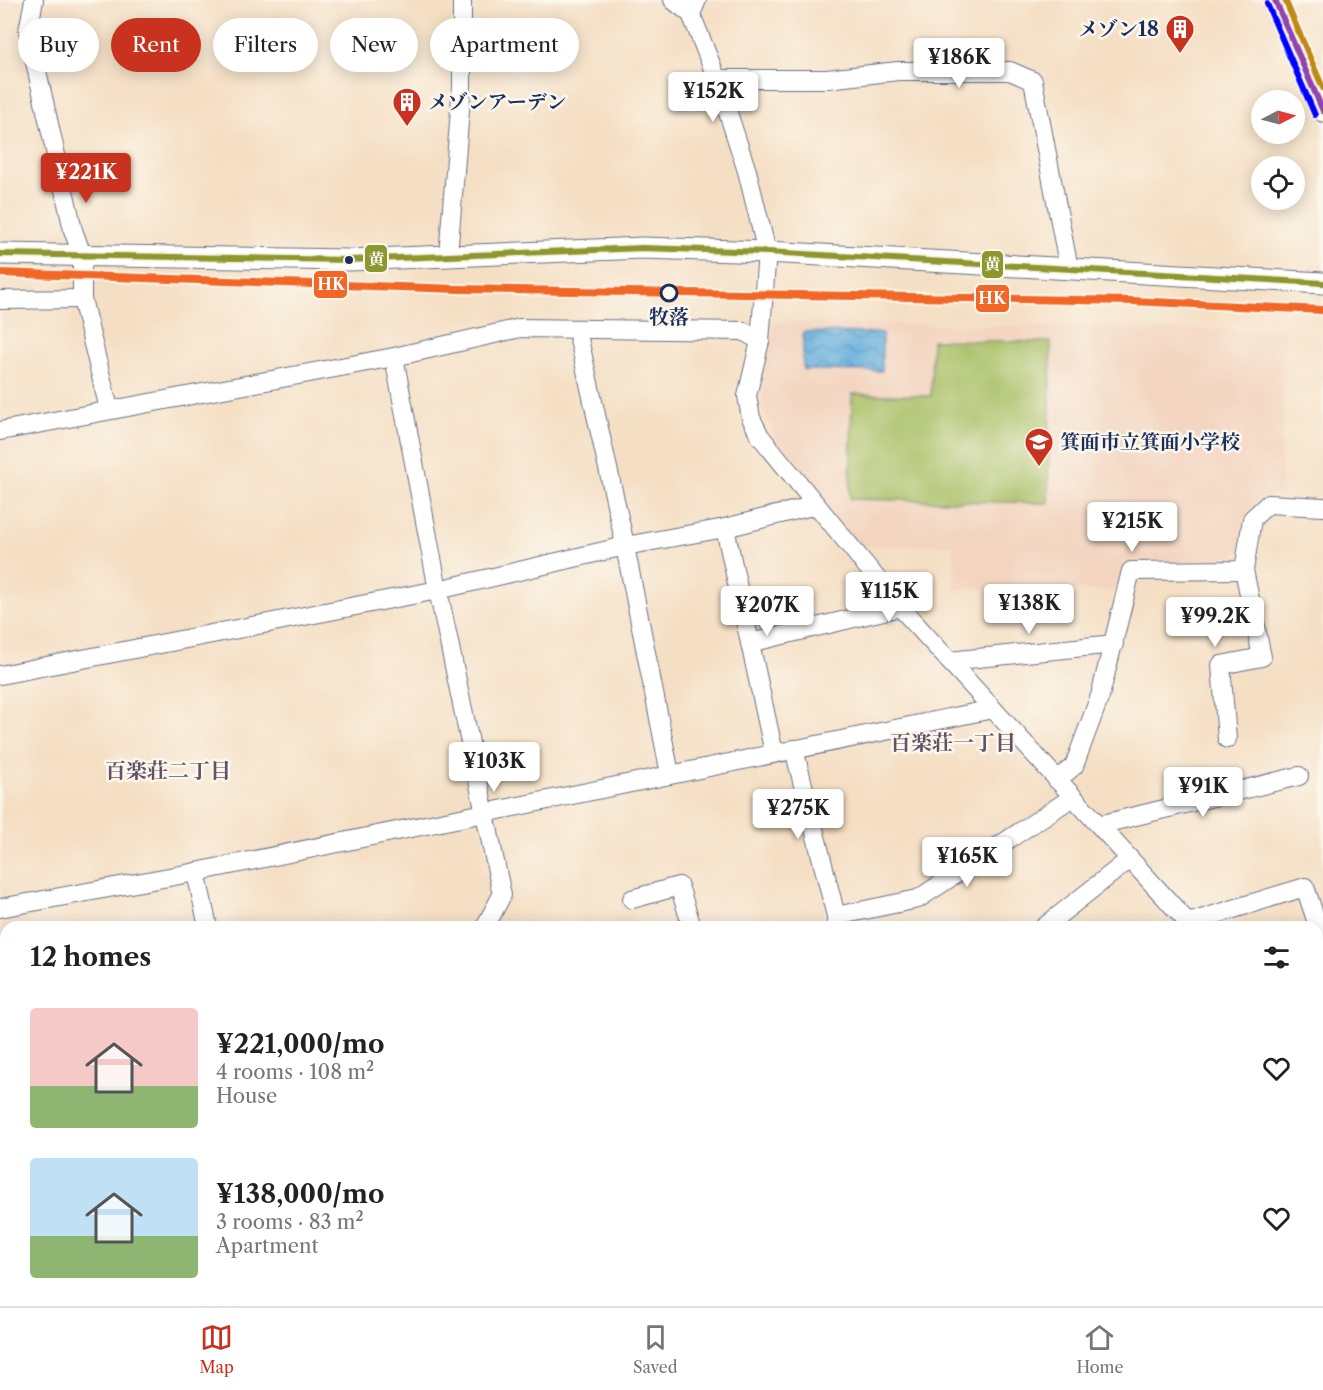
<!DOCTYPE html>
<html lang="en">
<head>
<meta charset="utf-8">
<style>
	:root { --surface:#fff; --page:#f6f6f6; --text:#222; --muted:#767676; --line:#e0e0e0; --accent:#c8321e }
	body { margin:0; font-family:"Libre Caslon Text","Noto Serif JP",serif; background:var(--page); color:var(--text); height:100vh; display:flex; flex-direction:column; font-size:22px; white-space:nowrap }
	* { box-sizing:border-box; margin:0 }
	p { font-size:20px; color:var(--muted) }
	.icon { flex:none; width:33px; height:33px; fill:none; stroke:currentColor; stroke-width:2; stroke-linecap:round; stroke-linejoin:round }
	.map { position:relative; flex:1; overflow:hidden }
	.sheet { position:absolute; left:0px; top:921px; width:1323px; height:386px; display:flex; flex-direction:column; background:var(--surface); border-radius:18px 18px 0 0; box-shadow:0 3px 15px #0003 }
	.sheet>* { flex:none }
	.banner { position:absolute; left:18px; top:18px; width:600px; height:54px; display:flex; gap:12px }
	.needle { width:39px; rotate:84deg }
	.buttons { position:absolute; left:1251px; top:90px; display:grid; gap:12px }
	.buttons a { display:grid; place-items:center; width:54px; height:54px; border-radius:50%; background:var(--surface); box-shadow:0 3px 15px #0003; font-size:30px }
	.price { position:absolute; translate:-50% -51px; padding:0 14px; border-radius:6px; background:#fff; color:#222; font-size:20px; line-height:39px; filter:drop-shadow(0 2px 3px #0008) }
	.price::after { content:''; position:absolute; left:50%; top:36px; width:18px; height:14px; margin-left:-9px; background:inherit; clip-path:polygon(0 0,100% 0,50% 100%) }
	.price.current { background:var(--accent); color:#fff }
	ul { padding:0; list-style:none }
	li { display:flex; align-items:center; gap:18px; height:150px; padding:0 30px }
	li span { display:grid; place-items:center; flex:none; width:168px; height:120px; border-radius:6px; color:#555 }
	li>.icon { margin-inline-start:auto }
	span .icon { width:72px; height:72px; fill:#fffc; stroke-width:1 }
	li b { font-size:26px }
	h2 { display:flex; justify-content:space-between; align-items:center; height:72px; padding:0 30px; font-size:26px }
	.tag { padding:0 21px; border-radius:27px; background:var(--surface); box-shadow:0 3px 15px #0003; font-size:21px; line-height:54px }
	.tag.current { background:var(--accent); color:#fff }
	.dock { display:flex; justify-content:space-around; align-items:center; height:84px; border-top:2px solid var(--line); background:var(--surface); font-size:16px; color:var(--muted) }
	.dock a { display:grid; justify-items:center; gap:3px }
	.dock .current { color:var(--accent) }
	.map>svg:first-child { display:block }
	.built { fill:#f3d4bf }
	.garden { fill:#a9c066; stroke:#627862; stroke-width:1.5 }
	.water { fill:url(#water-waves); stroke:#406f9e; stroke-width:1.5 }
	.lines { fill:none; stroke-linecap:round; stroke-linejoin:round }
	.minor-casing { stroke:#676d82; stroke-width:20 }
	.tertiary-casing { stroke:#676d82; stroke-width:23 }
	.minor { stroke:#fff; stroke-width:18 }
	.tertiary { stroke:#fff; stroke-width:21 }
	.bus-1-casing { stroke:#fbf7ec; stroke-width:10 }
	.bus-2-casing { stroke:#fbf7ec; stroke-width:10 }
	.bus-3-casing { stroke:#fbf7ec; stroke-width:10 }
	.bus-4-casing { stroke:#fbf7ec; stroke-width:10 }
	.bus-1 { stroke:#8d972f; stroke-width:6 }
	.bus-2 { stroke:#8e44ad; stroke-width:6 }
	.bus-3 { stroke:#00f; stroke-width:6 }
	.bus-4 { stroke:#c08818; stroke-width:6 }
	.rail-1-casing { stroke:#fbf7ec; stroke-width:12 }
	.rail-1 { stroke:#f26627; stroke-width:8 }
	.bus-dot { fill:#1b2f5e; stroke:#fbf7ec; stroke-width:2 }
	.stop-dot { fill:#fbf7ec; stroke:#1b2f5e; stroke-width:3 }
	.labels { text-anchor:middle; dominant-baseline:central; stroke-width:5; stroke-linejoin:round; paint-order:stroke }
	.poi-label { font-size:20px; font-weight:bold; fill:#1b2f5e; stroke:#fbf7ec; text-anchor:start }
	.stop-label { font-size:20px; font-weight:bold; fill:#1b2f5e; stroke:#fbf7ec }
	.neighbourhood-label { font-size:21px; font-weight:bold; fill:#625167; stroke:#fbf7ec }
	.line-badge { stroke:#fbf7ec; stroke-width:2 }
	.badge-label { font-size:16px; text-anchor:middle; font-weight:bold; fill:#fff }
</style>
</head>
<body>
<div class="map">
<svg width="1323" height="1306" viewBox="0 0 1323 1306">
	<defs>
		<pattern id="water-waves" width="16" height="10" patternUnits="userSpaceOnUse" patternTransform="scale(1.5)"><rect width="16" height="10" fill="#66afde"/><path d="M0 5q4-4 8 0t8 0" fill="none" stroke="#538fb7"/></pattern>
	</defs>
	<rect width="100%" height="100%" fill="#fbf7ec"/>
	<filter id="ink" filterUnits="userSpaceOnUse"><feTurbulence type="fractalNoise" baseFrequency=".0167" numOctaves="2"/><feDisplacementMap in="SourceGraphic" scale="12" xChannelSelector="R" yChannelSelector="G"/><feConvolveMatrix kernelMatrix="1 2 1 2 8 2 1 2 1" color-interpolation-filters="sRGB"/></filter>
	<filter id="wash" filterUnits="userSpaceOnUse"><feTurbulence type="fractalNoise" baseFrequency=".008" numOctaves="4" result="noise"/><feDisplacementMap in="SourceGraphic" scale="24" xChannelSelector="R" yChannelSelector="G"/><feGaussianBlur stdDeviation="1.35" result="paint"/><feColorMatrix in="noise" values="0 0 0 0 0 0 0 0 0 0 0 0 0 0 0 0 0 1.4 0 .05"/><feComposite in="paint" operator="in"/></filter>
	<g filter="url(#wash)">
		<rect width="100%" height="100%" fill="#f5dfc4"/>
		<polygon class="built" points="776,322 1284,331 1281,493 1257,500 1244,518 1236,559 1123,563 1119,590 954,589 954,545 857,546 776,441 761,404 762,372"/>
		<polygon class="garden" points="932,340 1051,342 1048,503 850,499 852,394 931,396"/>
		<polygon class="water" points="803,332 882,333 882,371 803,370"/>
	</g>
	<g filter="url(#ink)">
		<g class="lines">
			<g class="minor-casing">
				<g id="minor">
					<polyline points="34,0 28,31 73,230 82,255 82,299 109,409"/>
					<polyline points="673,0 691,14"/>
					<polyline points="697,0 691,14 717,79 747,171 767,252 760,341 747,396 751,418 760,436 900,607 1192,927"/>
					<polyline points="717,79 827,79 898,71 1010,71 1033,81 1069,269"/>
					<polyline points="448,256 462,86 462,0"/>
					<polyline points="0,300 82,299"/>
					<polyline points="577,330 622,531 670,774"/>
					<polyline points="394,357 438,590 502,895 485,927"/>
					<polyline points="0,431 394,357 520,328 743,331 760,341"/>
					<polyline points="725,528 774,753"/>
					<polyline points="750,643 900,607"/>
					<polyline points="949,661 1114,644"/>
					<polyline points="0,675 438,590 625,546 725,528 816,505"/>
					<polyline points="1227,739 1221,665 1262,657 1244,570"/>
					<polyline points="794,749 836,916 836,927"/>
					<polyline points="1057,780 1074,766 1100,696 1131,571 1244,570 1252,519 1268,504 1323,507"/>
					<polyline points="1099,825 1299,776"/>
					<polyline points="196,872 208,927"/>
					<polyline points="632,899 679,886 692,927"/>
					<polyline points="0,908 196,872 993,709"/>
					<polyline points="836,916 918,899 1073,797"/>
					<polyline points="1188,923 1305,887 1323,941"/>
					<polyline points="1044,927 1130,859"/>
					<polyline points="1317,1050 1323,1055"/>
					<polyline points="1317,1277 1323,1274"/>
					<polyline points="0,1293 6,1292"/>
					<polyline points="295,1300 296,1306"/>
					<polyline points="445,1300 446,1306"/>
					<polyline points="859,1300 861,1306"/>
					<polyline points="1228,1300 1232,1306"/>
					<polyline points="1261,1306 1271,1300"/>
				</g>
			</g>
			<g class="tertiary-casing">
				<g id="tertiary">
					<polyline points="1275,0 1323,111"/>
					<polyline points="0,254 349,260 643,248 767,252 1323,283"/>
				</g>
			</g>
			<use href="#minor" class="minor"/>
			<use href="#tertiary" class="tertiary"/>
			<g class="bus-1-casing">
				<polyline id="bus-1" points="0,254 349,260 643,248 767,252 1323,283"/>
			</g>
			<g class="bus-2-casing">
				<polyline id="bus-2" points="1275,0 1323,111"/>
			</g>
			<g class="bus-3-casing">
				<polyline id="bus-3" points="1267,4 1315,115"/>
			</g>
			<g class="bus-4-casing">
				<polyline id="bus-4" points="1285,0 1323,88"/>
			</g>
			<use href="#bus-1" class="bus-1"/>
			<use href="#bus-2" class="bus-2"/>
			<use href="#bus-3" class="bus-3"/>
			<use href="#bus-4" class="bus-4"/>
			<g class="rail-1-casing">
				<polyline id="rail-1" points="0,273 458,289 1132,301 1323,310"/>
			</g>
			<use href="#rail-1" class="rail-1"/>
		</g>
	</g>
	<defs>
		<g id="building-pin" transform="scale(1.5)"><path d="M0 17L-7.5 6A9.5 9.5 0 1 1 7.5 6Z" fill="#c8321e" stroke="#fbf7ec"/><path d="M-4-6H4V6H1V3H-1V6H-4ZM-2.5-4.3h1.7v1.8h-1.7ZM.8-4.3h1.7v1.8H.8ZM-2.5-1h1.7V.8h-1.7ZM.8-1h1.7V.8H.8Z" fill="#fff"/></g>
		<g id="school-pin" transform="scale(1.5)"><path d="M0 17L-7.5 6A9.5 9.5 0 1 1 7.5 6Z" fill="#c8321e" stroke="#fbf7ec"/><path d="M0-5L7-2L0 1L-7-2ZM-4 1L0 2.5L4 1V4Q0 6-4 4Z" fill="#fff"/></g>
	</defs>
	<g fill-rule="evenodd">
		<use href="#building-pin" x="1180" y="29"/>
		<use href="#building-pin" x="407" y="102"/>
		<use href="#school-pin" x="1039" y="442"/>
	</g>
	<circle class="bus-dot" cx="349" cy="260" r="5"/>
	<circle class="stop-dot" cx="669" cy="293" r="8"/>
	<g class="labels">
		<g class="poi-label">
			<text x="1159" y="29" text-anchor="end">メゾン18</text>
			<text x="428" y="102">メゾンアーデン</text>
			<text x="1060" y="442">箕面市立箕面小学校</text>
		</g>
		<g class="stop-label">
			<text x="669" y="317">牧落</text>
		</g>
		<g class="neighbourhood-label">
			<text x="953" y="742">百楽荘一丁目</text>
			<text x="168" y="770">百楽荘二丁目</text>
		</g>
	</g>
	<g class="line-badge">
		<rect x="364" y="244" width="24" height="29" rx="6" fill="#8d972f"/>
		<rect x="981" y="250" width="23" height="29" rx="6" fill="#8d972f"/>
		<rect x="313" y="270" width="35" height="29" rx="6" fill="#f26627"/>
		<rect x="975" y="284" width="35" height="29" rx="6" fill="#f26627"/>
	</g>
	<g class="badge-label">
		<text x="376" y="265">黄</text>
		<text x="992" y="270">黄</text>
		<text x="331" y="290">HK</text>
		<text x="992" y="304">HK</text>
	</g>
</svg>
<div class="buttons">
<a><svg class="needle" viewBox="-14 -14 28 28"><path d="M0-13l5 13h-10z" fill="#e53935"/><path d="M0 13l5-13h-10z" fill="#767676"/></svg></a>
<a><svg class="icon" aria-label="locate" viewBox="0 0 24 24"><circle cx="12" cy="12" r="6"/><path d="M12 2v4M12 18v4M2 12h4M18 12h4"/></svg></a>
</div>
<b class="price" style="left:959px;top:89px">¥186K</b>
<b class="price" style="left:713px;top:123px">¥152K</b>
<b class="price current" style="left:86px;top:204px">¥221K</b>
<b class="price" style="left:1132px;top:553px">¥215K</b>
<b class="price" style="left:889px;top:623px">¥115K</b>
<b class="price" style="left:1029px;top:635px">¥138K</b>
<b class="price" style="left:767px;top:637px">¥207K</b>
<b class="price" style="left:1215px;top:648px">¥99.2K</b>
<b class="price" style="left:494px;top:793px">¥103K</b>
<b class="price" style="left:1203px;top:818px">¥91K</b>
<b class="price" style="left:798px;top:840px">¥275K</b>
<b class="price" style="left:967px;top:888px">¥165K</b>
<div class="banner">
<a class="tag">Buy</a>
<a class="tag current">Rent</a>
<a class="tag">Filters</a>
<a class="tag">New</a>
<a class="tag">Apartment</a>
</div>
<section class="sheet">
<h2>12 homes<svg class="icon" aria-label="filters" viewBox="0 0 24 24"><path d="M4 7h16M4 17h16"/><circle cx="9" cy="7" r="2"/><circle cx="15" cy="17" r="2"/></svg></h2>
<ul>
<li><span style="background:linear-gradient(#f6c9c9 65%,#8fb573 0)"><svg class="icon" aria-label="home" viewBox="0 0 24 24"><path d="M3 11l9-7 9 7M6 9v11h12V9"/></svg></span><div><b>¥221,000/mo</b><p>4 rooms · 108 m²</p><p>House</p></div><svg class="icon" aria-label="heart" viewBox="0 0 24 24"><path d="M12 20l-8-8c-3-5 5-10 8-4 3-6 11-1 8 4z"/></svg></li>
<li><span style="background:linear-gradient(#bfe0f5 65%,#8fb573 0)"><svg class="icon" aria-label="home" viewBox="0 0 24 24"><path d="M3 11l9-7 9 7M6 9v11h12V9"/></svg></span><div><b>¥138,000/mo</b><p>3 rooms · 83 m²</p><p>Apartment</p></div><svg class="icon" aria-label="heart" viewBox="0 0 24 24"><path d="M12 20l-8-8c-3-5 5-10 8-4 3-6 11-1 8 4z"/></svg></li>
</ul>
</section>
</div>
<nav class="dock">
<a class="current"><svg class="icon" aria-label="map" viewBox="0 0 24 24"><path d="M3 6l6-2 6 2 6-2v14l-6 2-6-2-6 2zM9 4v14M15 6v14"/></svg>Map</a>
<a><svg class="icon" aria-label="saved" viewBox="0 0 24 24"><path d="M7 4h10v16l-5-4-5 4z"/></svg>Saved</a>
<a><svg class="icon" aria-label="home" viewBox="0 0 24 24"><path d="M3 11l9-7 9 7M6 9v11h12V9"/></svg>Home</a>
</nav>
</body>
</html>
